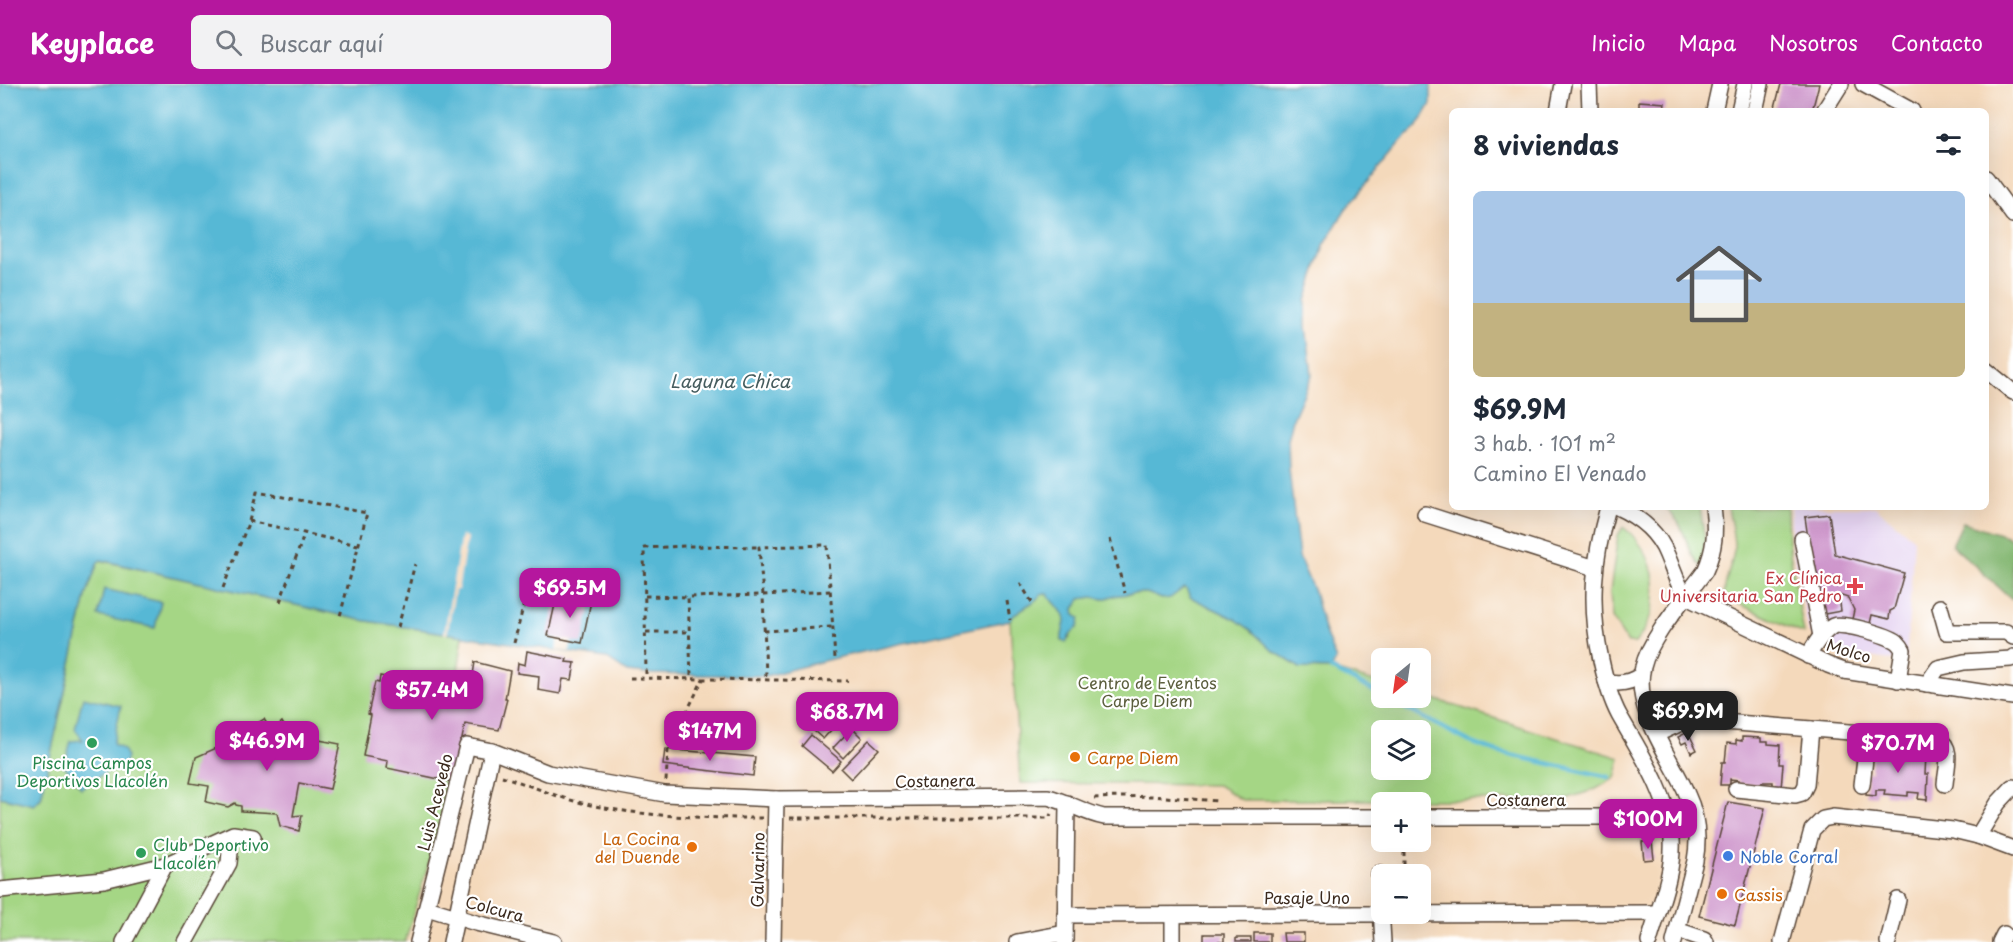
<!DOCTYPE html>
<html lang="es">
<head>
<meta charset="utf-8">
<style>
	:root { --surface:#fff; --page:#f2f2f3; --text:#1f2937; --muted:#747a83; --line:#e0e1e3; --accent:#b5179e }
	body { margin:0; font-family:"Playpen Sans",sans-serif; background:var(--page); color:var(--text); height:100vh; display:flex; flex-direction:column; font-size:22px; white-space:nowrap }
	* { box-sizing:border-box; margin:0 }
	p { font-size:20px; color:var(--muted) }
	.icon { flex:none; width:33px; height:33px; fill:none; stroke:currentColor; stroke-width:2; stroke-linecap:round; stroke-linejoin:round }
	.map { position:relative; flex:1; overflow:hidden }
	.sheet { position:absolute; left:1449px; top:24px; width:540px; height:402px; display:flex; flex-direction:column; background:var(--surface); border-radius:9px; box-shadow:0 6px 24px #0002 }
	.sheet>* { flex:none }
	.needle { width:39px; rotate:209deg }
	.buttons { position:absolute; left:1371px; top:564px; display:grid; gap:12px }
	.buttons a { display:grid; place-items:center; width:60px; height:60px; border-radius:9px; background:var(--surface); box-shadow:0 6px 24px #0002; font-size:30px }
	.price { position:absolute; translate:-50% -51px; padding:0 14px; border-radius:12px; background:var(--accent); color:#fff; font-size:20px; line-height:39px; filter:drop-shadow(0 2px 3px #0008) }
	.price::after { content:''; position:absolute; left:50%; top:36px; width:18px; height:14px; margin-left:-9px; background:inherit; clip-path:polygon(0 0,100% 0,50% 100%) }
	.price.selected { background:#222; color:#fff }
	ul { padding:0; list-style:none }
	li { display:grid; align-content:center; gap:12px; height:318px; padding:0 24px }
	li+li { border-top:2px solid var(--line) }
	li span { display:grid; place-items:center; height:186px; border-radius:9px; color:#555 }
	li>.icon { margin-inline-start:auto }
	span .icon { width:108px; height:108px; fill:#fffc; stroke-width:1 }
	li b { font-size:26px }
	h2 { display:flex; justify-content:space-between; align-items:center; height:72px; padding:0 24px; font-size:26px }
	header { display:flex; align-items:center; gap:36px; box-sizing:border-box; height:84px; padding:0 30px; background:var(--accent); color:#fff }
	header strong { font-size:28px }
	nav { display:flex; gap:33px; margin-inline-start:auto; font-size:21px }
	.search { width:420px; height:54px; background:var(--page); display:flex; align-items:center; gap:15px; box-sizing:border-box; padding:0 21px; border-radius:9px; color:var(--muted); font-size:22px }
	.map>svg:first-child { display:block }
	.built { fill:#e5d3f1 }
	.green { fill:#a5d685; stroke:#708052; stroke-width:1.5; fill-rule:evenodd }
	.forest { fill:#84b772; stroke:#607048; stroke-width:1.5 }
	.water { fill:#57b8d5; stroke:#49717a; stroke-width:1.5 }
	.pier { fill:#f4d9bb }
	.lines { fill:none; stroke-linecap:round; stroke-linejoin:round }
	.stream { stroke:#57b8d5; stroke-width:4.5 }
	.building { fill:#cf97cc }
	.minor-casing { stroke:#574436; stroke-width:18 }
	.path { stroke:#574436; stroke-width:3; stroke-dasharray:4.5 4.5; stroke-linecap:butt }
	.minor { stroke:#fff; stroke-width:15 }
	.health-dot { fill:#e0444e; stroke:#fff; stroke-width:2 }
	.leisure-dot { fill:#2e9e5b; stroke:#fff; stroke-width:2 }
	.food-dot { fill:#e8710a; stroke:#fff; stroke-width:2 }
	.shop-dot { fill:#3f7fe0; stroke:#fff; stroke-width:2 }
	.labels { text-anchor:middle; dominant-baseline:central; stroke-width:4.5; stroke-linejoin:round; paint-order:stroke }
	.health-label { font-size:16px; fill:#be3a42; stroke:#fff; text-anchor:end }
	.street-label { font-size:16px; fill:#3b2a1e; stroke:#fff }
	.park-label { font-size:16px; fill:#5b5e3d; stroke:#fff }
	.food-label { font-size:16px; fill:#c56008; stroke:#fff; text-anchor:start }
	.leisure-label { font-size:16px; fill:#27864d; stroke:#fff }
	.shop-label { font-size:16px; fill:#366cbe; stroke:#fff; text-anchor:start }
	.water-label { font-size:18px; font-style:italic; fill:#455c5e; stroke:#fff }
</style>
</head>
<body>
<header>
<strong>Keyplace</strong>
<div class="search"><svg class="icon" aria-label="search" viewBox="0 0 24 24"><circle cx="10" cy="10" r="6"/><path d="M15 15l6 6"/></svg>Buscar aquí</div>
<nav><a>Inicio</a><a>Mapa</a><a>Nosotros</a><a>Contacto</a></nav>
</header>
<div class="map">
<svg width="2013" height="858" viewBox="0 0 2013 858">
	<rect width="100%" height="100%" fill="#fff"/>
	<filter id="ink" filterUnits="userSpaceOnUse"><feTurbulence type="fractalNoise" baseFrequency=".0167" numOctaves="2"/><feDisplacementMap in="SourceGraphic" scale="12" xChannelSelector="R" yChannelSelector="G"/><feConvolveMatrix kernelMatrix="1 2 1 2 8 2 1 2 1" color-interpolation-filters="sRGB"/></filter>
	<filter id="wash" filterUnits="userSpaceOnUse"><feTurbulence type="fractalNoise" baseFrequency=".008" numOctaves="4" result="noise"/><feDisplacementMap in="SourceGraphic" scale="24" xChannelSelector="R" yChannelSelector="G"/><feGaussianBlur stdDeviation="1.35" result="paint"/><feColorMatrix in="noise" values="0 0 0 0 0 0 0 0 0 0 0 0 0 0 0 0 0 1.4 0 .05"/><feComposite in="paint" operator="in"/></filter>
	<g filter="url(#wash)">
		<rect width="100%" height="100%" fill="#f4d9bb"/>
		<polygon class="built" points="1791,423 1875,423 1914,455 1906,578 1846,570 1809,549 1791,456"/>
		<g class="green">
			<path d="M1665 423H1700L1705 457 1703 483C1689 474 1687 452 1678 438 1674 432 1669 428 1665 423Z"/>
			<path d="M1728 423H1787L1788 457 1804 550 1724 513C1724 495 1732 484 1734 466 1735 453 1730 437 1728 423Z"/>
			<path d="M1623 443C1660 471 1665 523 1635 559H1628L1612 534 1610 508 1618 451Z"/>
			<polygon points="99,476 361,536 463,552 451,637 465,640 453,698 405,858 0,858 0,713 34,721 41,714 86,512"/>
			<path d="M1184 504H1186L1190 513 1235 535 1251 546 1272 566 1300 584 1331 585 1381 600 1382 614H1420L1421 611 1620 674 1615 694 1596 705 1563 716H1242L1218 701 1020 699 1010 536C1020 522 1031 523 1042 510H1047C1053 518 1064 526 1065 536 1065 543 1061 549 1062 557L1069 555C1074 545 1076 535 1074 525L1080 515 1093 513 1104 515 1112 512 1135 509H1147L1162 515ZM1382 646H1420V686H1382Z"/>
		</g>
		<polygon class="forest" points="1963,438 2006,452 2013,457 2013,516 1952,461"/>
		<g class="water">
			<path d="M0 0H1431V20L1418 42 1402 57 1345 126 1324 161 1306 217V242L1312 291 1293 335 1288 356 1289 385 1299 473 1314 508 1324 545 1336 576 1331 585 1300 584 1272 566 1251 546 1235 535 1190 513 1186 504H1184L1170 514 1162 515 1147 509H1135L1112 512 1104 515 1093 513 1080 515 1074 525 1075 531 1080 534 1078 543 1073 547 1066 558 1062 557C1061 549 1065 543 1065 536 1064 526 1053 519 1048 510H1042C1031 523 1020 522 1010 536L835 574 766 592 645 590 627 588 606 574 361 536 101 476 98 478 86 512 41 714 34 721 0 713Z"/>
			<polygon points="104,505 161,518 155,544 98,532"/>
			<polygon points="83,613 121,622 113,660 123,665 127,673 124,682 117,685 111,685 81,704 64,681 71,657 83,656 75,645"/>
		</g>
		<g class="pier">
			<polygon points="461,452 467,453 458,506 455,506 447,550 444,550"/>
			<polygon points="574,500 587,502 586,508 598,511 596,515 592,515 582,559 572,557 569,568 556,566 558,555 548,552 557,510 561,510 562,504 572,506"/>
		</g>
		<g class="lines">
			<g class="stream">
				<polyline points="1331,585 1382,611"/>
				<polyline points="1386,614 1470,658 1497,668 1609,693"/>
			</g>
		</g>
		<g id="blocks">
			<g class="building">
				<polygon points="1781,0 1819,0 1812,27 1774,27"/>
				<polygon points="1639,17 1665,19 1664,27 1639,27"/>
				<polygon points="1829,430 1835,470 1904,489 1894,525 1890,527 1889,535 1872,531 1869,544 1851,540 1854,526 1848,514 1839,511 1841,527 1819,531 1805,433"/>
				<polygon points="557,511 591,517 582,559 548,552"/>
				<polygon points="527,567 567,575 566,578 575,579 572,596 563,595 560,610 538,606 539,592 517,589 518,579 525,581"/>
				<polygon points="475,578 510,587 505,615 507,615 499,646 465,640 453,698 387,684 388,677 363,672 371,631 368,630 375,598 379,599 380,592 470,610"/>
				<polygon points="832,627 841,635 823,655 814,647"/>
				<polygon points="264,635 271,647 282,638 289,650 297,645 299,652 340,660 330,705 299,699 293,732 302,731 299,747 280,742 277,729 241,727 241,722 236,721 235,719 228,723 206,718 209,702 190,699 196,673 230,658 237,674 245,675 249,649 252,649 256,640"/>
				<polygon points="852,644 862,654 843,674 833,664"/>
				<polygon points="1688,648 1697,666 1691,669 1686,658 1682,660 1678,653"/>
				<polygon points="811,651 841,677 832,687 802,662"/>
				<polygon points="1742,653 1761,654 1761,658 1768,658 1768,660 1780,661 1779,680 1783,680 1781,705 1773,705 1773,698 1762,698 1762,701 1739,700 1739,696 1730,695 1730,701 1720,701 1722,678 1725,678 1727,659 1736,660 1736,656 1742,657"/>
				<polygon points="869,656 879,665 851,695 841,685"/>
				<polygon points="1888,664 1907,665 1907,668 1914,668 1914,671 1926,671 1925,690 1928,690 1927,716 1918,715 1919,709 1908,708 1908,712 1884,710 1885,706 1876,706 1876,712 1866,711 1867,688 1871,689 1872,669 1882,670 1882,667 1888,667"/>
				<polygon points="665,665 755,673 753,692 663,681"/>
				<polygon points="1728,718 1765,724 1735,841 1699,832"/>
				<polygon points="1652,757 1654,775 1644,776 1642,758"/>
				<rect x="1254" y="849" width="16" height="9"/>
				<polygon points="1283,849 1304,849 1304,858 1284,858"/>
				<rect x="1204" y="850" width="20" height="8"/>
				<rect x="1236" y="854" width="15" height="4"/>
			</g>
		</g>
	</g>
	<g filter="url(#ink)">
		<use href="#blocks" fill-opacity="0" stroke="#574436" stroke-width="1.5"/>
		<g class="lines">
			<g class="minor-casing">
				<g id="minor">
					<polyline points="1589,0 1590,27"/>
					<polyline points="1863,0 1912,27"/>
					<polyline points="1558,27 1563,0"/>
					<polyline points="1714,27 1720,0"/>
					<polyline points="1739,27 1745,0"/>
					<polyline points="1755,27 1761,0"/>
					<polyline points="1824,27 1841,0"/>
					<polyline points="1986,94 2013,131"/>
					<polyline points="1986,286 2013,308"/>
					<path d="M1608 423C1593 477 1589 521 1601 576 1605 595 1610 614 1619 631 1640 668 1670 713 1672 756 1674 790 1658 826 1649 858"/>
					<path d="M1617 423C1639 433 1658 448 1667 471 1673 485 1677 500 1686 513"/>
					<polyline points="1425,430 1595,484"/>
					<polyline points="1802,455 1821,552"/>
					<polyline points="1686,513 1828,581 1844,587 2013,613"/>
					<polyline points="1940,523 1947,548 2006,548 2013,553"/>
					<path d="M1808 572C1814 562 1822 548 1833 542 1842 538 1888 551 1897 558 1900 561 1901 562 1903 566L1898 596"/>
					<path d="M1606 597C1619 601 1630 599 1641 591"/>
					<polyline points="1927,600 1938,584 1964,578 2011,575 2013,573"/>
					<path d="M1657 650 1679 640 1699 636 1938 655C1954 663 1946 685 1945 700"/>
					<polyline points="1862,701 1868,649"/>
					<polyline points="1736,705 1795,711 1802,709 1806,701 1811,645"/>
					<polyline points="1420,733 1668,733"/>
					<polyline points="1978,752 1998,719 2013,703"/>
					<polyline points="1379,790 1383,858"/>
					<polyline points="0,806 104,796 165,781 233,750 253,753"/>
					<polyline points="427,824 476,839 554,858"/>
					<polyline points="1065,831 1657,829"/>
					<polyline points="1173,831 1173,858"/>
					<polyline points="1677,846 1704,855 1706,858"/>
					<polyline points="124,858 165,781"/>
					<polyline points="185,858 229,779 230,768 224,755"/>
					<path d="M418 858 467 662 492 667 548 689 665 710 776 715 1048 713C1068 718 1084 729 1104 733H1382"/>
					<polyline points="451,858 492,667"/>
					<polyline points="773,858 776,715"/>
					<polyline points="1017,858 1065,849"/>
					<polyline points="1065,858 1067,719"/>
					<path d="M1674 858 1695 777C1699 755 1697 731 1687 710 1671 673 1632 625 1643 583 1650 553 1686 513 1705 487 1715 465 1716 447 1713 423"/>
					<polyline points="1782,858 1812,746 1823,735 1833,733 1953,746 1978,752 2013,765"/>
					<polyline points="1888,858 1898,816"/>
					<polyline points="2000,858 2004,850"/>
				</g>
			</g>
			<g class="path">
				<polyline points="249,437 358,461"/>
				<polyline points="1110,455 1125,509"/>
				<polyline points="1020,499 1033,520"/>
				<polyline points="223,504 249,437 257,408 367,429 340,532"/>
				<polyline points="645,512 688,513"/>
				<polyline points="1007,517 1010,536"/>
				<polyline points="280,518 305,448"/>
				<polyline points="398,543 415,480"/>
				<polyline points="764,547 833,543"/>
				<polyline points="646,548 689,548"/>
				<polyline points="514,559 533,484"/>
				<polyline points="646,590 644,464 687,462 759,463"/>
				<polyline points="691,591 688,513 763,511 759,463 827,461 835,574"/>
				<polyline points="766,592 763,511 830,507"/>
				<polyline points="630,594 848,597"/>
				<path d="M502 692C523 699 545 708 567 715 629 733 697 734 762 734"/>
				<polyline points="666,697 668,666 703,595"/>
				<polyline points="1094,714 1151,712 1219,717"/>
				<polyline points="790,734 1049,734 1051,730"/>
				<polyline points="1404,790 1404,758"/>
			</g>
			<use href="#minor" class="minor"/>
		</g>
	</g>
	<path class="health-dot" d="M1852 493h6v6h6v6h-6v6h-6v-6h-6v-6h6z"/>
	<g class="leisure-dot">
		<circle cx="92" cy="659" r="6"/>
		<circle cx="141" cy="769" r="6"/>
	</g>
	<g class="food-dot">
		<circle cx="1075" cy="673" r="6"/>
		<circle cx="692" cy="763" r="6"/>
		<circle cx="1722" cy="810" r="6"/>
	</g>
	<circle class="shop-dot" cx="1728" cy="772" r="6"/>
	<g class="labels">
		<g class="health-label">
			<text x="1842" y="493">Ex Clínica<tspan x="1842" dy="18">Universitaria San Pedro</tspan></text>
		</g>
		<g class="street-label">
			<text transform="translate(1849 566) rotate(17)">Molco</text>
			<text transform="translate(935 696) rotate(-1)">Costanera</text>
			<text x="1526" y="715">Costanera</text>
			<text transform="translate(434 718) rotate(-76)">Luis Acevedo</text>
			<text transform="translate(757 786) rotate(-89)">Galvarino</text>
			<text x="1307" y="813">Pasaje Uno</text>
			<text transform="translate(495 824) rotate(15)">Colcura</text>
		</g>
		<g class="park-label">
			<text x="1147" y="598">Centro de Eventos<tspan x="1147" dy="18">Carpe Diem</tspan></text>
		</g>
		<g class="food-label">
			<text x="1087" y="673">Carpe Diem</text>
			<text x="680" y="754" text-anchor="end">La Cocina<tspan x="680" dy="18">del Duende</tspan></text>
			<text x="1734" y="810">Cassis</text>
		</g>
		<g class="leisure-label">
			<text x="92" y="678">Piscina Campos<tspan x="92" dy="18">Deportivos Llacolén</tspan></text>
			<text x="153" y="760" text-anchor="start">Club Deportivo<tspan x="153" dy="18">Llacolén</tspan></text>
		</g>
		<g class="shop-label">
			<text x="1740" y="772">Noble Corral</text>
		</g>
		<g class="water-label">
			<text x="730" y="296">Laguna Chica</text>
		</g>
	</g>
</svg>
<div class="buttons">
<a><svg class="needle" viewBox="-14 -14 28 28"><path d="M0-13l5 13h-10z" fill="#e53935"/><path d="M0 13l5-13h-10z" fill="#747a83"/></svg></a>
<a><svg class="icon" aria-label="layers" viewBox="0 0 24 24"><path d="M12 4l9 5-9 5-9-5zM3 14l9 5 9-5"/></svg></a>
<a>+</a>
<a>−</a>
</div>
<b class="price" style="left:570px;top:535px">$69.5M</b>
<b class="price" style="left:432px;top:637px">$57.4M</b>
<b class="price selected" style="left:1688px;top:658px">$69.9M</b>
<b class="price" style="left:847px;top:659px">$68.7M</b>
<b class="price" style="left:710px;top:678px">$147M</b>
<b class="price" style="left:267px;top:688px">$46.9M</b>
<b class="price" style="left:1898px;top:690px">$70.7M</b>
<b class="price" style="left:1648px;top:766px">$100M</b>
<section class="sheet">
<h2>8 viviendas<svg class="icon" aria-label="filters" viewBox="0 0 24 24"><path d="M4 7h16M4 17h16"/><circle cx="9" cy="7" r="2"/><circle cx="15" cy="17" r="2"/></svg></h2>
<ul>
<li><span style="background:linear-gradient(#a9c7e8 60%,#c2b280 0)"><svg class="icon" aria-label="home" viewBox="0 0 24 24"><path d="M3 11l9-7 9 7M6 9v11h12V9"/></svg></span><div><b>$69.9M</b><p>3 hab. · 101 m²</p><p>Camino El Venado</p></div></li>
</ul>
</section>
</div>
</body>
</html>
